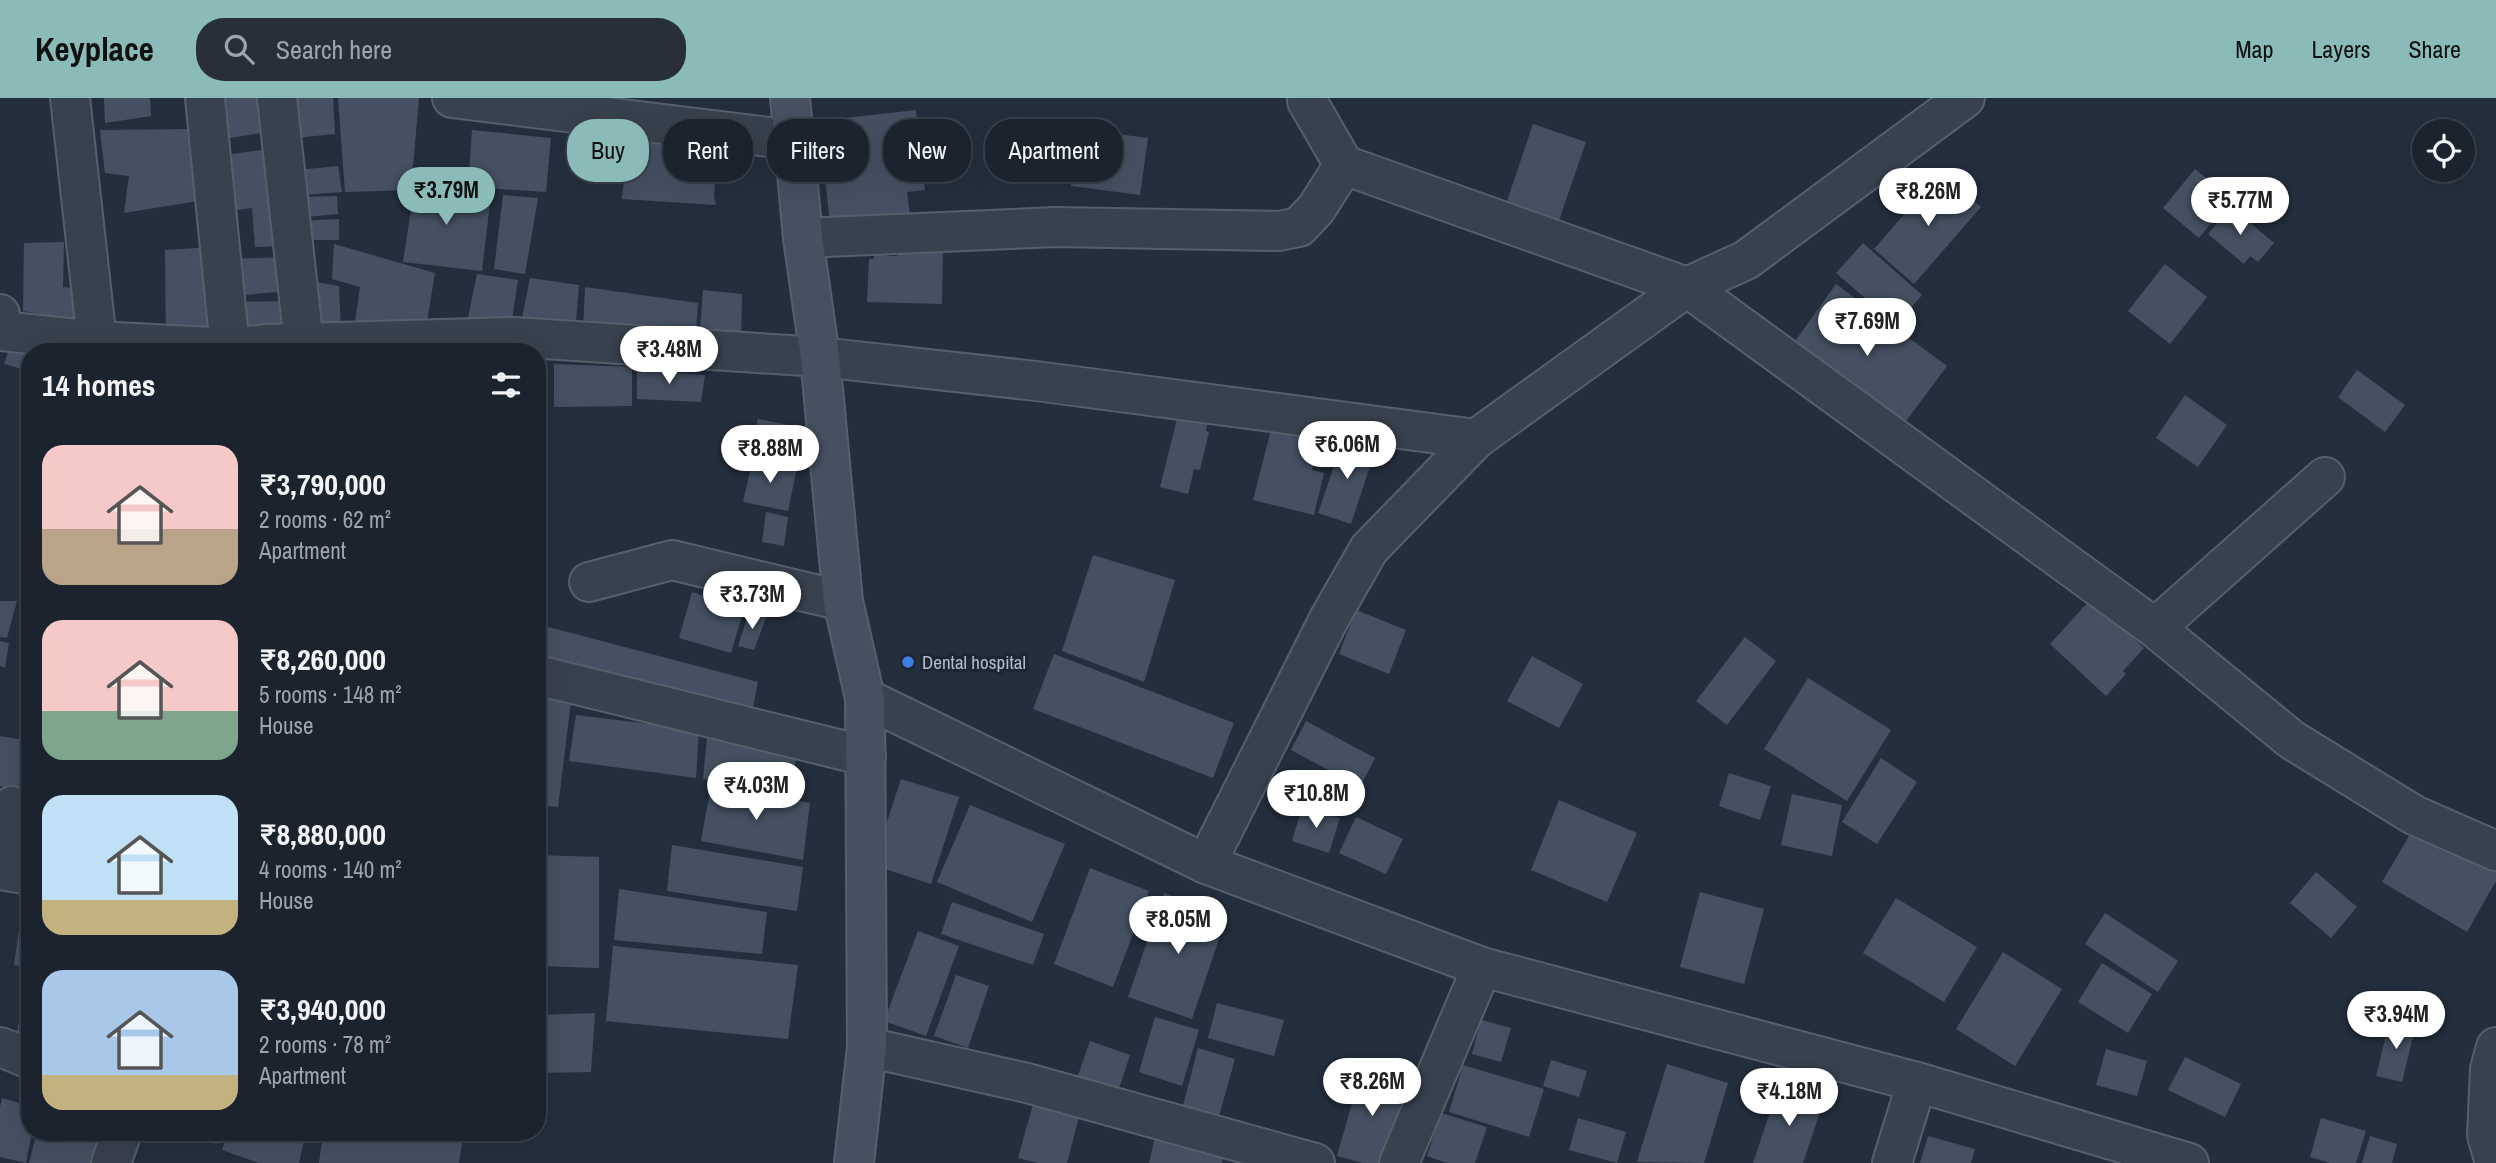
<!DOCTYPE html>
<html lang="en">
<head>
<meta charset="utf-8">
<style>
	:root { --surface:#1b232e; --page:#282f3a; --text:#f1f3f6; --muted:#a0a4aa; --line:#39404a; --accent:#8bbbb9 }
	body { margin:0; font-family:"Archivo Narrow",sans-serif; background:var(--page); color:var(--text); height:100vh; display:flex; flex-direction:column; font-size:26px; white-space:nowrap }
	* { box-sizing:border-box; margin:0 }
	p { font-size:23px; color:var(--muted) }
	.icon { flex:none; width:38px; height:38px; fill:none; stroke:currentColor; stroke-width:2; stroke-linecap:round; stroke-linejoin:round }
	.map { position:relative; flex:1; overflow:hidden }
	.panel { position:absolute; left:21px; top:245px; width:525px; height:798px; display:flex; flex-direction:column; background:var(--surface); border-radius:28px; box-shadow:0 7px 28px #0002,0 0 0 2px var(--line) }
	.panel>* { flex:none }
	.top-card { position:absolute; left:567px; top:21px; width:665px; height:63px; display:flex; gap:14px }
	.tools { position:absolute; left:2412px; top:21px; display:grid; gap:14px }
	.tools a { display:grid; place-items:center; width:63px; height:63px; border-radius:50%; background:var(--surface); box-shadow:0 7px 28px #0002,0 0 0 2px var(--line); font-size:35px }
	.price { position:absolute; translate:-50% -60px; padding:0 16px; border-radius:24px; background:#fff; color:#222; font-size:23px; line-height:46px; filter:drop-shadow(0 2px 4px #0008) }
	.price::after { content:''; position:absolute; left:50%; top:42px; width:21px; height:16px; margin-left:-10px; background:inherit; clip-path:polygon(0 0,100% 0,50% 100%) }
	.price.selected { background:var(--accent); color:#111 }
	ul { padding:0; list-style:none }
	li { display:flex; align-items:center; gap:21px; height:175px; padding:0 21px }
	li span { display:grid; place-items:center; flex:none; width:196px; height:140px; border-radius:21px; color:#555 }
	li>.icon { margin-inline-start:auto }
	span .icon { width:84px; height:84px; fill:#fffc; stroke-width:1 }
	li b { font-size:30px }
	h2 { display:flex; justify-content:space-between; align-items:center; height:84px; padding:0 21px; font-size:30px }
	.tag { padding:0 24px; border-radius:28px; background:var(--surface); box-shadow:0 7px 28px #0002,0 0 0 2px var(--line); font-size:24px; line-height:63px }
	.tag.selected { background:var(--accent); color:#111 }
	header { display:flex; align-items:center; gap:42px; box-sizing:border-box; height:98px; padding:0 35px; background:var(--accent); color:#111 }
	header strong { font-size:33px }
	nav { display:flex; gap:38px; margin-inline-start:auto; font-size:24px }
	.search { width:490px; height:63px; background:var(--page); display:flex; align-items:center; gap:18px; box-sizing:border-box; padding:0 24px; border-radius:28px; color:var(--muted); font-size:26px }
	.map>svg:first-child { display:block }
	.building { fill:#455162 }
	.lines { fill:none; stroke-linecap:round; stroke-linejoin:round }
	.minor-casing { stroke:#565f6c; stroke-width:42 }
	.tertiary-casing { stroke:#565f6c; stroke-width:42 }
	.secondary-casing { stroke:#565f6c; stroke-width:42 }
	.minor { stroke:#38414e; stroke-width:38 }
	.tertiary { stroke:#38414e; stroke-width:38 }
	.secondary { stroke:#465061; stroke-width:38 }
	.shop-dot { fill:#3f7fe0; stroke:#1d2633; stroke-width:2.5 }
	.labels { text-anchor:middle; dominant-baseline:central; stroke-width:6; stroke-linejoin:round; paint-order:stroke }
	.poi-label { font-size:19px; fill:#b4bcc9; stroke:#1d2633; text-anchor:start }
</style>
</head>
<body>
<header>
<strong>Keyplace</strong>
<div class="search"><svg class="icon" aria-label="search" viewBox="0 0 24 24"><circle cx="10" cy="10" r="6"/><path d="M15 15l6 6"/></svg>Search here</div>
<nav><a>Map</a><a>Layers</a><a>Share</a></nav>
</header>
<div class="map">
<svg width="2496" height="1065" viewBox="0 0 2496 1065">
	<rect width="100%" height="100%" fill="#242f3e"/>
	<g class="building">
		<polygon points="104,0 150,0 151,18 105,25"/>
		<polygon points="214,0 263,0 267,34 219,42"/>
		<polygon points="290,0 333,0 335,36 295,40"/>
		<polygon points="338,0 419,0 411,92 345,94"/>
		<polygon points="916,12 917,22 927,20 930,44 920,44 925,92 907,94 910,117 830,126 819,23"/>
		<polygon points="1533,26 1586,44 1559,122 1507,103"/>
		<polygon points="196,31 198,103 124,115 129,78 105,75 100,32"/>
		<polygon points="1079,31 1148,40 1140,97 1071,88"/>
		<polygon points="472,32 551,40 546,94 468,89"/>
		<polygon points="628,42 718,50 714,98 716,107 622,101"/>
		<polygon points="277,50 284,148 255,149 252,110 231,113 232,56"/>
		<polygon points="338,68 342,94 301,97 298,72"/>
		<polygon points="2195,71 2231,100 2199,140 2163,110"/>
		<polygon points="1941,74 1981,109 1914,186 1874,151"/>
		<polygon points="416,80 461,85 460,99 490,105 482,173 403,164"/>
		<polygon points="503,97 538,100 525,176 494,171"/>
		<polygon points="337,98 338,116 295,120 295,99"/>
		<polygon points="2230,108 2274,145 2258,164 2250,158 2244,166 2208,136"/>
		<polygon points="339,121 339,142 298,142 296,123"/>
		<polygon points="898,141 943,142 942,206 867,204 869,161 874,161 875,144 887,144 887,158 897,158"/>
		<polygon points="64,144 63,189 84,192 79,223 23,213 24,145"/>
		<polygon points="1863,145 1922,197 1896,227 1836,175"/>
		<polygon points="334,146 435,175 425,236 354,231 360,189 332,181"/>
		<polygon points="215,149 219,240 166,243 165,152"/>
		<polygon points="288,159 290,193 232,198 230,161"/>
		<polygon points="2165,166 2207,199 2170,246 2128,213"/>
		<polygon points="477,176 518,182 511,228 468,220"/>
		<polygon points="530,180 579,187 575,236 520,230"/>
		<polygon points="303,182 339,188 341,234 309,236"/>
		<polygon points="1836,186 1947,268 1898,334 1788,253"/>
		<polygon points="585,189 698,205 696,236 583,234"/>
		<polygon points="703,192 742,196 741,249 699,244"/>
		<polygon points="287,203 287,234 238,240 237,204"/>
		<polygon points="13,238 30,254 29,273 4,266"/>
		<polygon points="554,266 632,269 632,308 554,309"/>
		<polygon points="637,271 705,277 701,304 637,301"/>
		<polygon points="2357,272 2405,307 2385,334 2338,299"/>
		<polygon points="2185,297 2227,327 2198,369 2156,340"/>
		<polygon points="1180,309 1209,316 1206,333 1209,334 1200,372 1194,371 1188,396 1160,389"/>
		<polygon points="758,321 794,328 791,343 754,335"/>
		<polygon points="1273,324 1320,336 1312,372 1324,375 1314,417 1253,402"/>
		<polygon points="757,339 799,348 796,364 753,356"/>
		<polygon points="1344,339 1376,350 1351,426 1318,415"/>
		<polygon points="753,361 797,370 788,413 743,404"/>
		<polygon points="766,414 788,419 784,448 762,444"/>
		<polygon points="1093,457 1175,482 1144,584 1062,553"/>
		<polygon points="692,494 744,511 731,555 679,540"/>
		<polygon points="2091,501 2144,550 2123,573 2126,576 2106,598 2050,546"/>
		<polygon points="0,503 17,503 7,540 0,539"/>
		<polygon points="1356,512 1406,532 1389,576 1339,556"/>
		<polygon points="749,514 766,520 754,552 738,548"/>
		<polygon points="537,526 758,584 752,614 537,565"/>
		<polygon points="1745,539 1776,563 1727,627 1696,603"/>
		<polygon points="0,543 9,545 5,570 0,568"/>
		<polygon points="1054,556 1234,625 1213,680 1033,611"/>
		<polygon points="1532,558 1583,586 1559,630 1507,603"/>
		<polygon points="1808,580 1891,632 1847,703 1764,651"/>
		<polygon points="28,587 30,587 30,622 22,621"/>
		<polygon points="537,598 571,604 558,709 537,707"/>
		<polygon points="576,617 699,632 696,680 569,663"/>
		<polygon points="1306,623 1375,660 1360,689 1291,652"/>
		<polygon points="708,629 798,648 791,693 703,681"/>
		<polygon points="0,638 30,643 30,694 0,688"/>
		<polygon points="1881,660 1917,684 1877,746 1842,724"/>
		<polygon points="1729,675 1771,688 1760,722 1719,708"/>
		<polygon points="1308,679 1343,690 1336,713 1301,701"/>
		<polygon points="901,681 959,699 931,786 873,767"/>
		<polygon points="711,687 810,705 803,762 701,743"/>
		<polygon points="1792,696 1842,707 1832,758 1781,747"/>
		<polygon points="1559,702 1637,735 1607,804 1531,772"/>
		<polygon points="30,703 30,772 15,769"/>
		<polygon points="970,707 1065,746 1032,824 937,784"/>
		<polygon points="1302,709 1340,720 1329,755 1292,743"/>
		<polygon points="1356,719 1403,741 1386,776 1339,755"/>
		<polygon points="2416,726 2496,773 2496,783 2467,834 2382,784"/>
		<polygon points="672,747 803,769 797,813 667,793"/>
		<polygon points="537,757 599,759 599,870 537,868"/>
		<polygon points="1090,770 1149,793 1113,889 1054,866"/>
		<polygon points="2316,774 2357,809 2331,840 2290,805"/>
		<polygon points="26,782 30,782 30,870 14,867"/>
		<polygon points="619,791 767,814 762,856 614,842"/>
		<polygon points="1700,794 1764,811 1744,886 1680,869"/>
		<polygon points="1164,795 1227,817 1192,921 1128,899"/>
		<polygon points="1896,800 1977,849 1944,904 1863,855"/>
		<polygon points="952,804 1044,836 1033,867 941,836"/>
		<polygon points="2105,815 2178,863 2158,894 2085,846"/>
		<polygon points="918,833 959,848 926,938 884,923"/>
		<polygon points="613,848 798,867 788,941 606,923"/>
		<polygon points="2003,854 2062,891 2015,968 1956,931"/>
		<polygon points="2102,865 2152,896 2128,935 2078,904"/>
		<polygon points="956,877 989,888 968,950 934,938"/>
		<polygon points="29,885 30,885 30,948 14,944"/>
		<polygon points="1217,905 1284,922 1274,958 1208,940"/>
		<polygon points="595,915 591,974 537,975 537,917"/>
		<polygon points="1155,919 1199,932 1182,988 1139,974"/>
		<polygon points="2390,921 2416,927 2402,984 2376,978"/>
		<polygon points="1481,922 1511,930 1501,964 1472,956"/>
		<polygon points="1090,943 1130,957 1116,1000 1075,986"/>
		<polygon points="1198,950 1235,961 1217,1025 1181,1015"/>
		<polygon points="2106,951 2147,963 2137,998 2096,987"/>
		<polygon points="2185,959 2241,986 2225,1019 2168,992"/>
		<polygon points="1551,962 1587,973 1579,999 1543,988"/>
		<polygon points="1667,966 1728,985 1704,1065 1637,1064"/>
		<polygon points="1463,967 1544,991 1529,1039 1449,1014"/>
		<polygon points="1362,970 1407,983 1384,1065 1363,1065 1337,1058"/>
		<polygon points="1779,987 1824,1002 1803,1065 1753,1065"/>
		<polygon points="2,1000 30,1008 30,1034 32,1034 26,1065 0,1059 0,1009"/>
		<polygon points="1033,1006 1079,1019 1067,1065 1038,1065 1018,1060"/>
		<polygon points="1441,1015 1487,1029 1475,1065 1447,1065 1427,1058"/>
		<polygon points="1578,1020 1626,1034 1617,1065 1569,1052"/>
		<polygon points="2321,1020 2366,1033 2356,1065 2330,1065 2310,1059"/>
		<polygon points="37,1034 115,1034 102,1065 29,1065"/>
		<polygon points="172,1034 220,1034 217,1046"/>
		<polygon points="228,1034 306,1034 299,1065 259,1065 222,1052"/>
		<polygon points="323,1034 464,1034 459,1065 319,1065"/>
		<polygon points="1156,1034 1225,1051 1222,1065 1149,1065"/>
		<polygon points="1928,1038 1975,1051 1971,1065 1920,1065"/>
		<polygon points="2370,1038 2397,1046 2392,1065 2362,1065"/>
	</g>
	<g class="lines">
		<g class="minor-casing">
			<g id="minor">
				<polyline points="70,0 97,243 230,250 267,246 514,239 820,259 1036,283 1476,341"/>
				<polyline points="205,0 230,250"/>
				<polyline points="277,0 304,246"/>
				<polyline points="452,0 793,42"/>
				<polyline points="1344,67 1687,189 2155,530 2292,642 2414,717 2496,753"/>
				<polyline points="803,140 1056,129 1279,133 1299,129 1316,111 1344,67 1307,3"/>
				<polyline points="0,216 1,233 97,243"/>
				<polyline points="589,484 672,462 843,503"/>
				<polyline points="2155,530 2325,379"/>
				<polyline points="537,577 866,658"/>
				<polyline points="0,761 12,708"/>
				<polyline points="1206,766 1329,521 1369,451 1476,341 1687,189 1746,162 1965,0"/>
				<polyline points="0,772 30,777"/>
				<polyline points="0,949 30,961"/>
				<polyline points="867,949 1027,985 1315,1065"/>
				<polyline points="111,1065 122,1034"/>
				<polyline points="1399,1065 1482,869"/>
				<polyline points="1892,1065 1917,984"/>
				<polyline points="2495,1065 2487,1037 2490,971 2496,949"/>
			</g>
		</g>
		<g class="tertiary-casing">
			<polyline id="tertiary" points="865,600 1206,766 1482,869 1917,984 2189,1065"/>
		</g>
		<g class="secondary-casing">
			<polyline id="secondary" points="790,0 803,140 820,259 843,503 865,600 867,949 854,1065"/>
		</g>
		<use href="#minor" class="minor"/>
		<use href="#tertiary" class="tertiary"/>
		<use href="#secondary" class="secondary"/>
	</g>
	<circle class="shop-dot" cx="908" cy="564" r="7"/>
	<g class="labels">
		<g class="poi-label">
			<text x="922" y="564">Dental hospital</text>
		</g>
	</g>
</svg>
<div class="tools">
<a><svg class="icon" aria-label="locate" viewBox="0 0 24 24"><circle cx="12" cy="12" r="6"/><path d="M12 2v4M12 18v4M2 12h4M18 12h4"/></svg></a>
</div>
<b class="price selected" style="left:446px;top:129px">₹3.79M</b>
<b class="price" style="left:1928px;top:130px">₹8.26M</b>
<b class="price" style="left:2240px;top:139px">₹5.77M</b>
<b class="price" style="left:1867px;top:260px">₹7.69M</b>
<b class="price" style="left:669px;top:288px">₹3.48M</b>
<b class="price" style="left:1347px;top:383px">₹6.06M</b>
<b class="price" style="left:770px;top:387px">₹8.88M</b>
<b class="price" style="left:752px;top:533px">₹3.73M</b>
<b class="price" style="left:756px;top:724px">₹4.03M</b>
<b class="price" style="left:1316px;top:732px">₹10.8M</b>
<b class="price" style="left:1178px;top:858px">₹8.05M</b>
<b class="price" style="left:2396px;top:953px">₹3.94M</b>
<b class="price" style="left:1372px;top:1020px">₹8.26M</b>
<b class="price" style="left:1789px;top:1030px">₹4.18M</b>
<div class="top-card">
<a class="tag selected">Buy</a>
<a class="tag">Rent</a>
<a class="tag">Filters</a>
<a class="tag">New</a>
<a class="tag">Apartment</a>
</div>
<section class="panel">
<h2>14 homes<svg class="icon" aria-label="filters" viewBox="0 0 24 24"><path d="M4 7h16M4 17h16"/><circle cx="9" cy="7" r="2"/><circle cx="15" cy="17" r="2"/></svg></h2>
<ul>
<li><span style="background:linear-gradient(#f6c9c9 60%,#b9a48a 0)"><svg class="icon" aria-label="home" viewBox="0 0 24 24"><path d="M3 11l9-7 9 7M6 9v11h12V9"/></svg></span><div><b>₹3,790,000</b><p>2 rooms · 62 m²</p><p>Apartment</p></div></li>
<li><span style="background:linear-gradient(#f6c9c9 65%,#7fa58c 0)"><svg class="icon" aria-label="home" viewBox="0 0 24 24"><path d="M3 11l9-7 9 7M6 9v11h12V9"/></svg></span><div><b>₹8,260,000</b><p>5 rooms · 148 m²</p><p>House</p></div></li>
<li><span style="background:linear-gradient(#bfe0f5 75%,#c2b280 0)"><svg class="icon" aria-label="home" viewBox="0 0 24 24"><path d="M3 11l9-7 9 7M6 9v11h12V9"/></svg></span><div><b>₹8,880,000</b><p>4 rooms · 140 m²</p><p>House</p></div></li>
<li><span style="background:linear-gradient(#a9c7e8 75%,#c2b280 0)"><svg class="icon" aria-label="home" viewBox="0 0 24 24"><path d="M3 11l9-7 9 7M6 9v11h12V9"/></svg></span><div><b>₹3,940,000</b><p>2 rooms · 78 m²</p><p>Apartment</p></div></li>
</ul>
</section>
</div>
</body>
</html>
